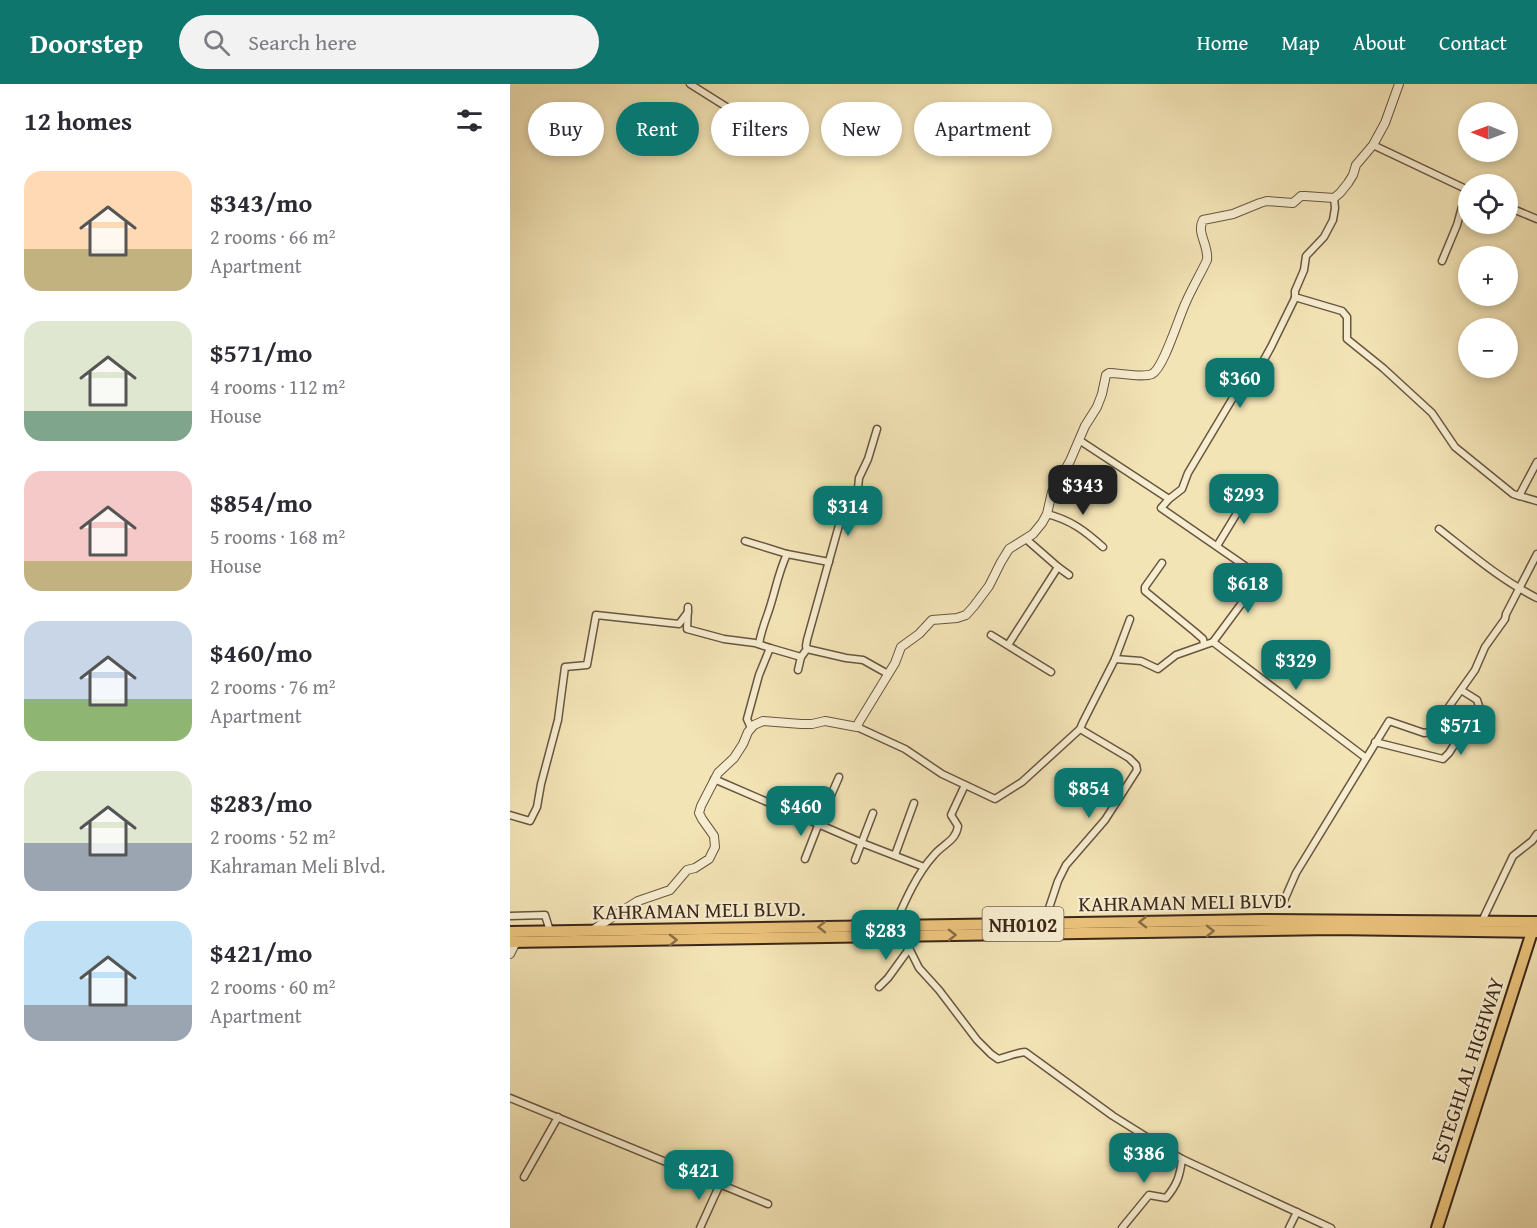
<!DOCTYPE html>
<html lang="en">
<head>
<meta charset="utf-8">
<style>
	:root { --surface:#fff; --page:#f2f2f3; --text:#2b2b33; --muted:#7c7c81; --accent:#0f766e }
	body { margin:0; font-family:"Gentium Book Plus",serif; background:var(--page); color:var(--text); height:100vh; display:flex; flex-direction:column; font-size:22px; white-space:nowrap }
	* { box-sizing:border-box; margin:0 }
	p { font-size:20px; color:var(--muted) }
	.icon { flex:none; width:33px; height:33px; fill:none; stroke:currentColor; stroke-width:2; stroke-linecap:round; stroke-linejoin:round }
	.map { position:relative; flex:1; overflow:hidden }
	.drawer { display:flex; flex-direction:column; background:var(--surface); width:510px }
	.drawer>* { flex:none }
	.hud { position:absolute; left:18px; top:18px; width:570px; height:54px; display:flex; gap:12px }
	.needle { width:39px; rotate:271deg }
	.buttons { position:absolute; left:948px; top:18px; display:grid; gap:12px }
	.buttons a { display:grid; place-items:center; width:60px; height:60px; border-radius:50%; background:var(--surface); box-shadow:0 3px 9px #0003; font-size:30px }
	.price { position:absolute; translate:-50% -51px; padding:0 14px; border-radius:12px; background:var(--accent); color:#fff; font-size:20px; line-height:39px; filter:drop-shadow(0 2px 3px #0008) }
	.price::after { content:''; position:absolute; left:50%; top:36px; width:18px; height:14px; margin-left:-9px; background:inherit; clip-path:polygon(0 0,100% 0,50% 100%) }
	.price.active { background:#222; color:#fff }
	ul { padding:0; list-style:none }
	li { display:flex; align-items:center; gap:18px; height:150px; padding:0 24px }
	li span { display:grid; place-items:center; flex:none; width:168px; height:120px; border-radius:18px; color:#555 }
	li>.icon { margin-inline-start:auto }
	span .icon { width:72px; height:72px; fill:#fffc; stroke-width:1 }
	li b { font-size:26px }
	h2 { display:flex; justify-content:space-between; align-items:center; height:72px; padding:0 24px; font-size:26px }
	.pill { padding:0 21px; border-radius:27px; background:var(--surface); box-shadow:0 3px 9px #0003; font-size:21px; line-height:54px }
	.pill.active { background:var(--accent); color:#fff }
	header { display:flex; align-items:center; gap:36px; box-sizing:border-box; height:84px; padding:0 30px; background:var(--accent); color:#fff }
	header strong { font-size:28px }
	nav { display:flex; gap:33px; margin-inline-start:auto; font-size:21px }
	.search { width:420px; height:54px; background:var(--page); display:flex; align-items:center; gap:15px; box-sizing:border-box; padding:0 21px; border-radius:33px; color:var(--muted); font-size:22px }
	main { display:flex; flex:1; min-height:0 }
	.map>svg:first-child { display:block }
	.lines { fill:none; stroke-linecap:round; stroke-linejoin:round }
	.minor-casing { stroke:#695640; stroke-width:9 }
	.tertiary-casing { stroke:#695640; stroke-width:10 }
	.trunk-casing { stroke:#3b2718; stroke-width:14 }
	.minor { stroke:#f7edd0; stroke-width:6 }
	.tertiary { stroke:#f7edd0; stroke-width:8 }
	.trunk { stroke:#eac27b; stroke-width:10 }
	.oneway { stroke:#8a6d45 }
	.labels { text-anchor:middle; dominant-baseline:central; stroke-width:4.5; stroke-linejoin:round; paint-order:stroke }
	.shield { fill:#f7edd0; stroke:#73624f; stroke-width:1.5 }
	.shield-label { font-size:20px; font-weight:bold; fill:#3b2718 }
	.street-label { font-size:21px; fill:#3b2718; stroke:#f7edd0 }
</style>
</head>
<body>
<header>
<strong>Doorstep</strong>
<div class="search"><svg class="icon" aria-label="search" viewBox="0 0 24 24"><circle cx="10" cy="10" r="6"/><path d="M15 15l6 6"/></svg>Search here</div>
<nav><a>Home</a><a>Map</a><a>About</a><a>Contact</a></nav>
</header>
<main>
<section class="drawer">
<h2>12 homes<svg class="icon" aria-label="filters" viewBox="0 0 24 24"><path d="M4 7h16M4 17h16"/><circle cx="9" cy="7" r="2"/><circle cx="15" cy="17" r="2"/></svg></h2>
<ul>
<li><span style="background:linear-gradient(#ffd9b3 65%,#c2b280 0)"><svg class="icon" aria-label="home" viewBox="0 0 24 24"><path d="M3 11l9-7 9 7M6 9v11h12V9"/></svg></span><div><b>$343/mo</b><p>2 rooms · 66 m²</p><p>Apartment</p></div></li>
<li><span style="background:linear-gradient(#dfe7d0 75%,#7fa58c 0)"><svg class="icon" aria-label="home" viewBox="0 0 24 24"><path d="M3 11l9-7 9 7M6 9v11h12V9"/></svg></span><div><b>$571/mo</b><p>4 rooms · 112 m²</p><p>House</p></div></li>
<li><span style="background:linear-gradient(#f6c9c9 75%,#c2b280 0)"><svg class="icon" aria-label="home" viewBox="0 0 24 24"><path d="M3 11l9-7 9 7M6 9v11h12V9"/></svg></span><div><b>$854/mo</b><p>5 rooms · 168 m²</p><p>House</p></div></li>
<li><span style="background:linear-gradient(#c9d6e8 65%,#8fb573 0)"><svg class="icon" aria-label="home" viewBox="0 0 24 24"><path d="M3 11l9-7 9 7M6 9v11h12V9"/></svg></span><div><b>$460/mo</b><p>2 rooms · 76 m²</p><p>Apartment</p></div></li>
<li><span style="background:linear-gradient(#dfe7d0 60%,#9aa5b1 0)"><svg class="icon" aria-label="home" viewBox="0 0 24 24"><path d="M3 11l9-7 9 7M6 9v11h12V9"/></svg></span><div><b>$283/mo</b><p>2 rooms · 52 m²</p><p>Kahraman Meli Blvd.</p></div></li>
<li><span style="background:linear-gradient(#bfe0f5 70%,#9aa5b1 0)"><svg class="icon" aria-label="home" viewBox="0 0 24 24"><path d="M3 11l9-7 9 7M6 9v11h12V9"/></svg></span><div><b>$421/mo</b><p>2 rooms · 60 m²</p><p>Apartment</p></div></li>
</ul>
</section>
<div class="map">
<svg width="1027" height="1144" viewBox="0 0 1027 1144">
	<rect width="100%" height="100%" fill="#f3e4b6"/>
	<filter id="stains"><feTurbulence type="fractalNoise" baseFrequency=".00333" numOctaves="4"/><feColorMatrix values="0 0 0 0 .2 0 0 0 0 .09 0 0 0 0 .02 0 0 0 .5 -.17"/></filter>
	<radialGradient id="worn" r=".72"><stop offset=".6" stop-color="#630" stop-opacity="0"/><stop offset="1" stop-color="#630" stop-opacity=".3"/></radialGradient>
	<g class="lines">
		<g class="minor-casing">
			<g id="minor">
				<polyline points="180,0 215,22 254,51"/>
				<polyline points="863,61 958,106"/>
				<polyline points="824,114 825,124 823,136 814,153 796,172 794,186 785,207 785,214 788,214 832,227 837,233 837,255 873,284 922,329 945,363 1003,410 1027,417"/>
				<polyline points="998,123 1027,135"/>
				<polyline points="932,177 947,141 957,105"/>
				<polyline points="569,356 659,415"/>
				<polyline points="1009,412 1027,378"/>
				<path d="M537 430C561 436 575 447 593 463"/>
				<path d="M929 445C961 470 991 496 1027 514"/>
				<polyline points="516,455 548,483 559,491"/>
				<polyline points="235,457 277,470 319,478"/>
				<polyline points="707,462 741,406"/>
				<polyline points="652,479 635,503 635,507 685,548 693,555 694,560"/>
				<polyline points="178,523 177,545 214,555 245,559 260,564 249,591 237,635 241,644"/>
				<polyline points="481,551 541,588"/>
				<polyline points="703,558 856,674"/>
				<path d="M249 560C251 548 254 540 258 529 265 509 268 489 277 470"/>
				<polyline points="498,561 548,483"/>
				<polyline points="260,564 291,573 297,565 336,574 353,576 378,590"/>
				<polyline points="297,565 296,562 297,556 331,434 344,413 348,404 349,394 358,375 367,345"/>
				<polyline points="605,575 631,577 648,585 666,571 703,558 746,500 748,491 651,424 659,415 672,405 678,389 727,307 751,281 761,263 785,214"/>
				<polyline points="288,586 291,573"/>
				<polyline points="347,643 395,665 432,690 485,715 512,698 570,645 573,638 605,575 620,535"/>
				<polyline points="865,658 933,675 939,669 969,622 967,616 951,606"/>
				<polyline points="204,695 352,759 414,783"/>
				<polyline points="0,731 20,737 27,723 31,700 48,636 55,583 77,581 86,531 169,540 178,528"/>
				<polyline points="385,771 404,719"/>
				<polyline points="295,775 309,739 329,693"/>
				<polyline points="345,776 363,729"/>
				<polyline points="773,819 786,789 879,637 914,649 919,648 923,645 965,586 975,563 995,535 996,530 1027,470"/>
				<polyline points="0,832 35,831 40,847"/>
				<polyline points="972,837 1003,772 1022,757 1027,750"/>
				<polyline points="534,839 548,797 556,781 595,736 627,686 626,681 619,674 570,645"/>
				<path d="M384 842C395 817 406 791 424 771 433 760 446 757 448 742L441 731 455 701"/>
				<path d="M393 852 409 884 429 906 467 956 481 970 488 975C497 973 505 969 515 968L603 1032 672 1075 821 1144"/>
				<polyline points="369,903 378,894 399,865"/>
				<polyline points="0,1014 258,1120"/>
				<polyline points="14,1093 48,1033"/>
				<polyline points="190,1144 210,1100"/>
				<path d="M612 1144 639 1111 656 1114C667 1101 670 1092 672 1075"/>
				<polyline points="779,1144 787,1128"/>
			</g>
		</g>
		<g class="tertiary-casing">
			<g id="tertiary">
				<path d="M82 847 93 839 128 817 160 806 177 786 185 784 199 775 205 763 204 752 192 735 189 729 191 722 208 689 224 674 233 660 238 648 244 641 253 637 291 640H302L315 637 347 643 349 638 385 579 391 563 409 550 422 536 447 534 456 531 464 522 479 502 491 478 499 465 523 450 532 439 537 430 542 408 560 377 575 342 587 323 592 310 596 291 599 289C610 289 633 294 642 290 654 284 669 232 676 218 682 204 690 191 697 176 699 161 686 149 693 136L723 130 750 119 757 117 783 119 791 112H795L824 114 830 109 838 99 843 91 846 81 863 61 875 39 889 0"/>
				<polyline points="0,870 6,858"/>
			</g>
		</g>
		<g class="trunk-casing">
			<g id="trunk">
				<polyline points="0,848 751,836 1027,838"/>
				<polyline points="0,858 822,845 1027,848"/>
				<polyline points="927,1144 1022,848 1022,844"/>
			</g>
		</g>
		<use href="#minor" class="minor"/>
		<use href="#tertiary" class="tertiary"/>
		<use href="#trunk" class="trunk"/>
	</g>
	<defs><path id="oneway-chevron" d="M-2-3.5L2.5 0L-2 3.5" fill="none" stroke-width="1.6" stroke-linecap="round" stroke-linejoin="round" transform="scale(1.5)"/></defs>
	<g class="oneway">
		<use href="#oneway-chevron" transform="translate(633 838) rotate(179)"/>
		<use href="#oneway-chevron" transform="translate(312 843) rotate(179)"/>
		<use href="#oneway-chevron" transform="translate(700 847) rotate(-1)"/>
		<use href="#oneway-chevron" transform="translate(442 851) rotate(-1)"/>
		<use href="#oneway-chevron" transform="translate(163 856) rotate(-1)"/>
	</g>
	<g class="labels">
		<rect class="shield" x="472.5" y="823" width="81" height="34" rx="4.5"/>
		<g class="shield-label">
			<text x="513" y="840">NH0102</text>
		</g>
		<g class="street-label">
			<text transform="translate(675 818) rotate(-1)">KAHRAMAN MELI BLVD.</text>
			<text transform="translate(189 826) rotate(-1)">KAHRAMAN MELI BLVD.</text>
			<text transform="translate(957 986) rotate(-72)">ESTEGHLAL HIGHWAY</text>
		</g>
	</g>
	<rect width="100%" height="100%" filter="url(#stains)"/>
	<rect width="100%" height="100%" fill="url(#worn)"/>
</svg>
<div class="buttons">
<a><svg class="needle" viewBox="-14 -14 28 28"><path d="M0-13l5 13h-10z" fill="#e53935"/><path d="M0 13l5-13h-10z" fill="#7c7c81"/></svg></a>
<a><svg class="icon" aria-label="locate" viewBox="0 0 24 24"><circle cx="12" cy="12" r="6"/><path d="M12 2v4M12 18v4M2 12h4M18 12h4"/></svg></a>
<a>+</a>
<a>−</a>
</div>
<b class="price" style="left:730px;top:325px">$360</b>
<b class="price active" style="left:573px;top:432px">$343</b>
<b class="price" style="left:734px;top:441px">$293</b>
<b class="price" style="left:338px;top:453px">$314</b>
<b class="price" style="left:738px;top:530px">$618</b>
<b class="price" style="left:786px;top:607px">$329</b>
<b class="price" style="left:951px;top:672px">$571</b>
<b class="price" style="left:579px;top:735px">$854</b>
<b class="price" style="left:291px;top:753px">$460</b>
<b class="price" style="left:376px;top:877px">$283</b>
<b class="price" style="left:634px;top:1100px">$386</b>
<b class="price" style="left:189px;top:1117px">$421</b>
<div class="hud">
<a class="pill">Buy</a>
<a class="pill active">Rent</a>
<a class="pill">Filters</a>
<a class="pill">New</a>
<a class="pill">Apartment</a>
</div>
</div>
</main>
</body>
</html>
